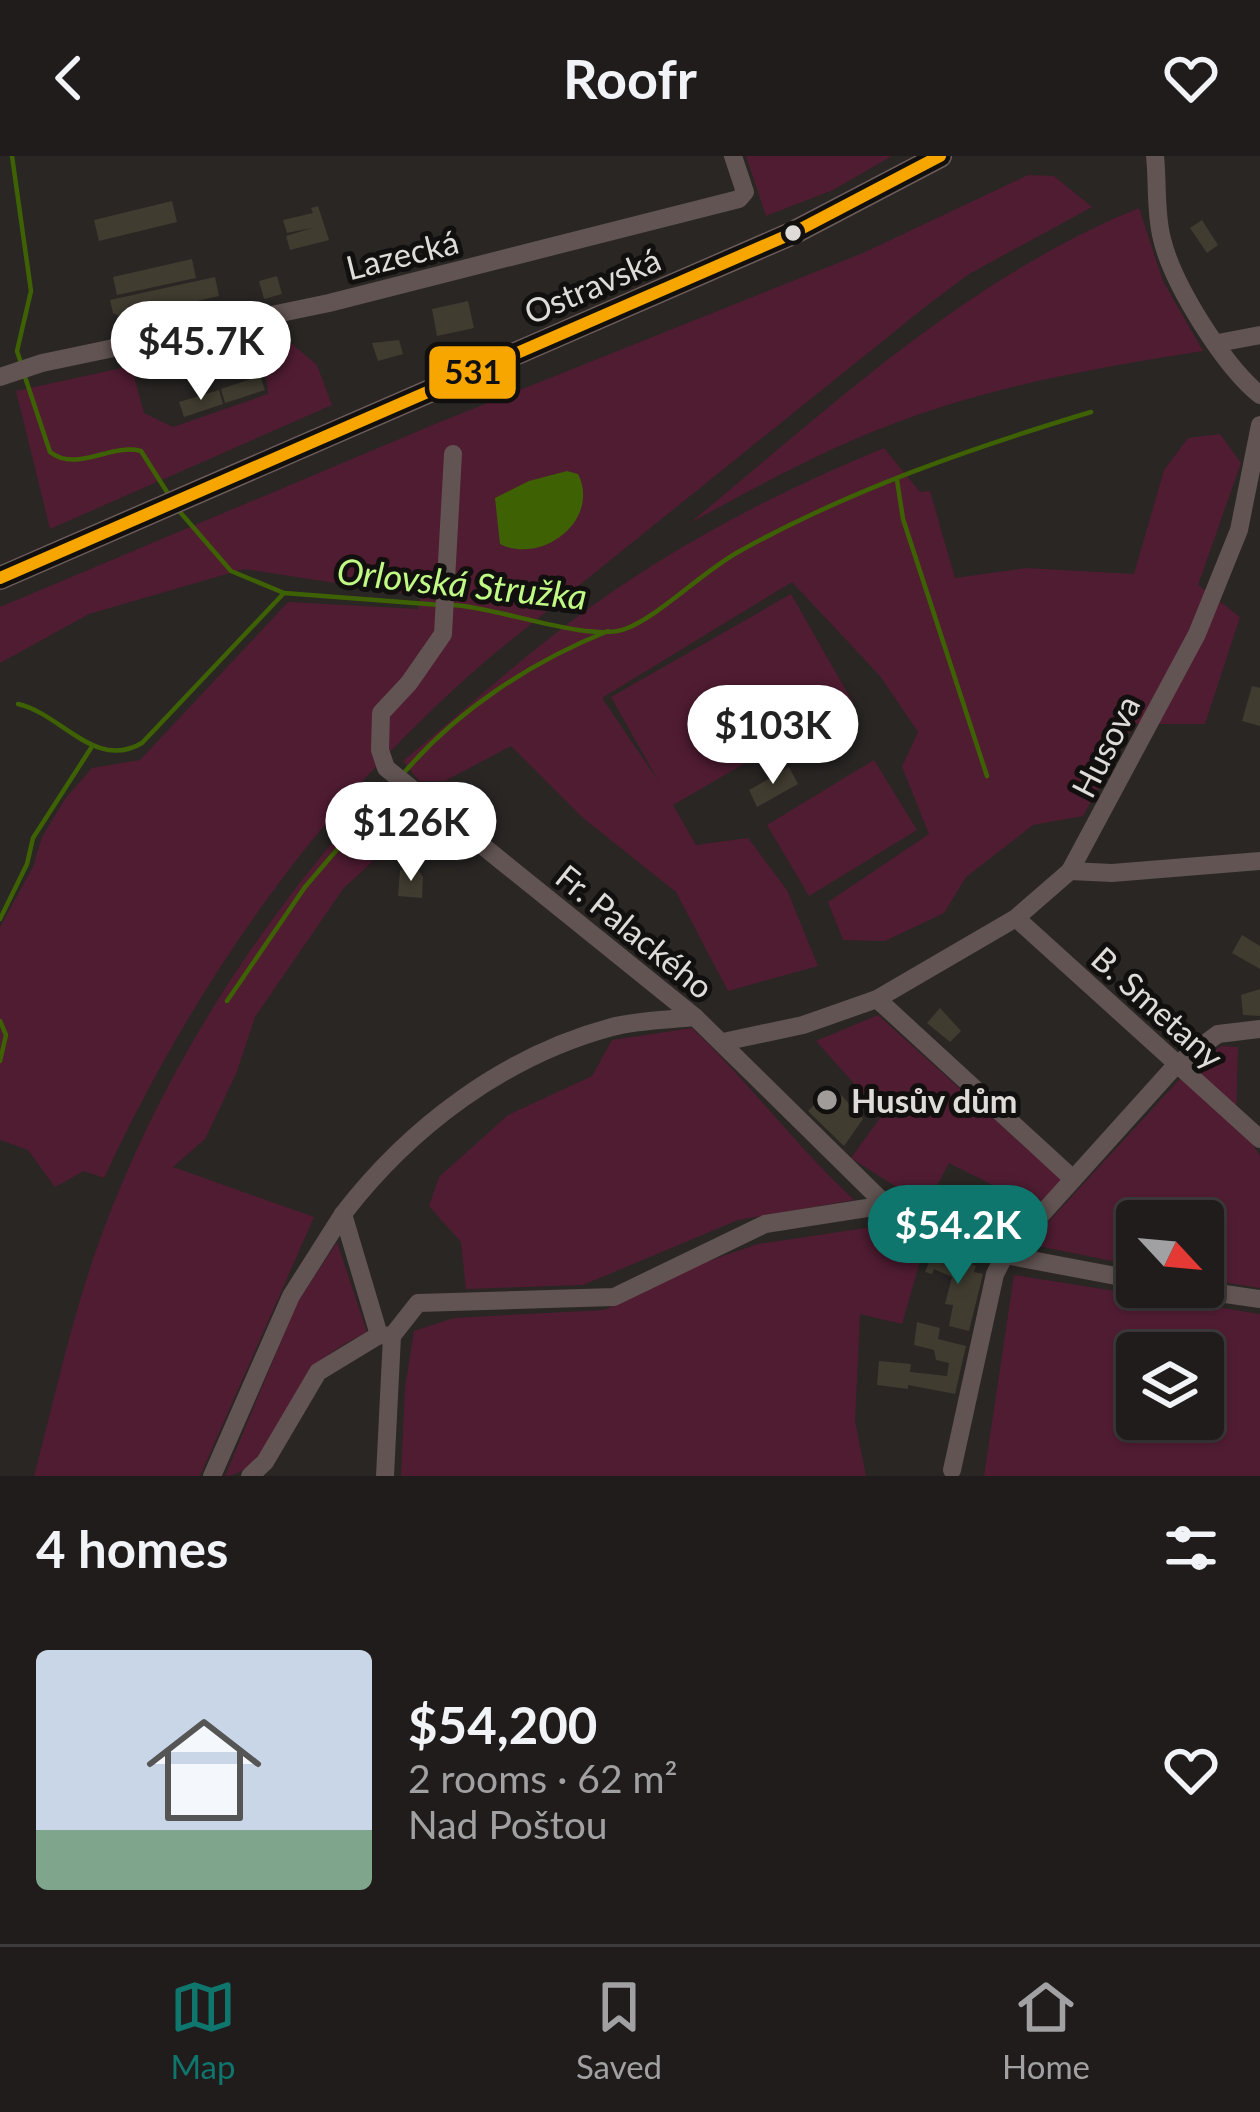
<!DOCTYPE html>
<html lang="en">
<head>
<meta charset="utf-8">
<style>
	:root { --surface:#1f1c1b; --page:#2c2928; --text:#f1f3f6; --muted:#a1a1a3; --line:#3c3a3a; --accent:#0f766e }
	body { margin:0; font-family:Lato,sans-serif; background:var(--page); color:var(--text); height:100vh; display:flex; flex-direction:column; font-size:45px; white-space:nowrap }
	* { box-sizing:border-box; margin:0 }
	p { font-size:39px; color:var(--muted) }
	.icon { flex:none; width:66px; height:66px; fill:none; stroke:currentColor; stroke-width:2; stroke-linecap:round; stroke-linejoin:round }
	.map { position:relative; height:1320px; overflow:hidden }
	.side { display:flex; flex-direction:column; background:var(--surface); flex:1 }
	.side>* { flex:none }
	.needle { width:78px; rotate:116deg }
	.controls { position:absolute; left:1116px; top:1044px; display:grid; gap:24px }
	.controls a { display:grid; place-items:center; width:108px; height:108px; border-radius:12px; background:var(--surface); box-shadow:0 3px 9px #0004,0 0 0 3px var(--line); font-size:60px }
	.price { position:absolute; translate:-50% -102px; padding:0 27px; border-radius:42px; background:#fff; color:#222; font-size:39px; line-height:78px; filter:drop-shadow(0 3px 6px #0008) }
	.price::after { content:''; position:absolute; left:50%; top:72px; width:36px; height:27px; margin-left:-18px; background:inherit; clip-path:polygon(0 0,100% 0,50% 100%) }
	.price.active { background:var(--accent); color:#fff }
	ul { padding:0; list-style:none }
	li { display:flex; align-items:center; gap:36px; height:300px; padding:0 36px }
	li+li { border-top:3px solid var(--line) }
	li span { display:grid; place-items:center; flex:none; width:336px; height:240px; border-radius:12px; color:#555 }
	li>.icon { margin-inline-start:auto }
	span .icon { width:144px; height:144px; fill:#fffc; stroke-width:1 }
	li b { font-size:51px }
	h2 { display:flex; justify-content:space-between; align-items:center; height:144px; padding:0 36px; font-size:51px }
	header { display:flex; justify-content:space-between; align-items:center; height:156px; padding:0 36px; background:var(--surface); font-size:54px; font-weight:700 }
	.dock { display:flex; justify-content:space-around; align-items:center; height:168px; border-top:3px solid var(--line); background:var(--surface); font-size:33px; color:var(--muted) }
	.dock a { display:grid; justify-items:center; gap:6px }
	.dock .active { color:var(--accent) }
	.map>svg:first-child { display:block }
	.green { fill:#501c32; fill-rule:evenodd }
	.water { fill:#3e6203 }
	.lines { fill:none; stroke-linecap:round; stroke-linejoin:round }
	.stream { stroke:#3e6203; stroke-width:4.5 }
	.building { fill:#403c30 }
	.minor { stroke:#615452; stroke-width:18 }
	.major { stroke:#6c5c59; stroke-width:24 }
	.bus-1-casing { stroke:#12100e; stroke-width:21 }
	.bus-1 { stroke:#f7a600; stroke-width:12 }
	.bus-dot { fill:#dedbd8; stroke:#12100e; stroke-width:4.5 }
	.poi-dot { fill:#9f9c99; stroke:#12100e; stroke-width:4.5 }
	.labels { text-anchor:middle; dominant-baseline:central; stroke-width:10; stroke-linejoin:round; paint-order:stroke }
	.street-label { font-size:33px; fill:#dedbd8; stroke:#12100e }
	.poi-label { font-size:33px; font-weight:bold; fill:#dedbd8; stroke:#12100e; text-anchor:start }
	.water-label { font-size:36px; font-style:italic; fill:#c0fa85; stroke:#12100e }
	.line-badge { stroke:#12100e; stroke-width:4.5 }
	.pale-badge-label { font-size:33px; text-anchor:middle; font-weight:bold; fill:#111 }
</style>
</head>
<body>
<header><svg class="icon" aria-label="back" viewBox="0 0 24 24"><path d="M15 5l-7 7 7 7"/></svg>Roofr<svg class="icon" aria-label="heart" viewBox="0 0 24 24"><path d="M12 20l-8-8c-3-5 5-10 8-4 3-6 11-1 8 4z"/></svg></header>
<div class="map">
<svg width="1260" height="1320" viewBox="0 0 1260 1320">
	<rect width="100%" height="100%" fill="#292624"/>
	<g class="green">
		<polygon points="746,0 892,0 833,34 766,60"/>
		<path d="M1028 19 1054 20 1092 51 969 118 925 151 495 497C323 643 199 819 104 1022L84 1015 55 1031 28 994 0 984V771L33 711 42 681 65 643 92 612 140 604 288 446 418 453 421 440 244 413 89 458 0 507V451L435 268 863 97Z"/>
		<path d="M1139 52 1163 125 1203 195C1102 211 1002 228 906 263 830 290 760 329 690 367 831 251 967 122 1139 52Z"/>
		<polygon points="292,188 317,209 332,249 50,373 16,235 131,210 144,257 173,271 268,238 263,192"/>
		<path d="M1220 278 1241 307 1198 429 1240 461 1205 568H1134L1083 660 1033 669 966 721 944 757 885 785 843 784 828 746 929 678 902 611 918 576 880 520 792 426 602 542 659 626 611 541 791 438 852 545 673 649 696 689 748 682 787 734 818 810 728 835 676 736 583 662 511 590 445 625H419L403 605C457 560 509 513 565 470 661 396 772 338 884 292L920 336 930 335 955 422 1026 412 1134 418 1164 314 1188 282Z"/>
		<polygon points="874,604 917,674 809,740 767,669"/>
		<path d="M383 629 395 642 369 675 373 705 343 733 255 861 236 918 205 983 173 1011 314 1061 200 1320H34C55 1241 72 1160 100 1083 162 914 261 761 383 629Z"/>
		<polygon points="878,859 1062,1024 1006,1085 984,1077 999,1032 949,1007 926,1050 851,1002 882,959 816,885"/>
		<path d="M692 872C750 927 796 990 854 1044L738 1064 583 1129 466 1133 461 1086 429 1050 439 1021 508 959 592 920 612 884Z"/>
		<polygon points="1221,890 1238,891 1236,963 1260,1000 1260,1132 1203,1123 1203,1065 1137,1065 1137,1110 1028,1088 1191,911"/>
		<polygon points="879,1070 926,1084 902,1168 860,1158 855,1265 866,1320 401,1320 405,1232 414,1175 454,1162 604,1154 697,1109 758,1088"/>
		<path d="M337 1086 367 1176C347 1187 327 1196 312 1214 290 1241 263 1320 225 1320L297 1147Z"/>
		<path d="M1014 1119 1260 1158V1320H984ZM1137 1197H1203V1263H1137Z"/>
	</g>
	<path class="water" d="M567 315 578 318C601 364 542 409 500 388L495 342 529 325Z"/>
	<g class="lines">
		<g class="stream">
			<polyline points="12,0 31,135 17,195 21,207"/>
			<path d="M24 218 50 296C77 317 110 287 141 295L167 336"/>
			<polyline points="897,324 903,363 987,620"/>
			<polyline points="180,356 231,415 284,437"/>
			<path d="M452 449C495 450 588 487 625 473 660 460 704 414 740 395 850 334 971 292 1091 256"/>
			<path d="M18 548C62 558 95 615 142 587L284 437 440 449"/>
			<path d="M403 618C457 554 531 506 608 475"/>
			<polyline points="0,763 27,708 33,682 91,592"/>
			<polyline points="227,845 305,731 395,626"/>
			<polyline points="0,865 6,879 0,905"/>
		</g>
	</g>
	<g class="building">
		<polygon points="172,45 177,66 99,85 94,64"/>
		<polygon points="318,50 329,84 290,94 286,80 312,72 287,77 283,64 313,57 311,52"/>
		<polygon points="1202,64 1218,89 1207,97 1190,72"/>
		<polygon points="192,103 196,122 117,139 113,121"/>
		<polygon points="277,120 282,138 264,143 259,125"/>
		<polygon points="215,121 219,140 122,162 113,157 110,144"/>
		<polygon points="468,145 474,172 437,180 432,153"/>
		<polygon points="399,184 403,198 378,205 372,187"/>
		<polygon points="260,220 265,234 225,247 221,233"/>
		<polygon points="219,234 223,248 184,261 179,246"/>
		<polygon points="1252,530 1260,532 1260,570 1242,565"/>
		<polygon points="789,611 798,628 757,651 749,634"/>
		<polygon points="400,714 419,715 423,721 422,742 398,740"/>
		<polygon points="1242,779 1260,790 1260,813 1232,797"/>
		<polygon points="1260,833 1260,860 1243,859 1241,839"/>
		<polygon points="940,852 961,875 950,886 927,867"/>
		<polygon points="833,930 863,963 844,990 808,955"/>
		<polygon points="959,1034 981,1044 970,1066 951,1058"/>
		<polygon points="935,1092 976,1110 974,1116 983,1118 969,1175 949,1170 953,1149 945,1148 952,1121 934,1113 932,1118 925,1116"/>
		<polygon points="917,1166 940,1172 938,1183 966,1190 955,1238 908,1229 908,1233 877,1229 879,1205 911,1208 910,1216 947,1220 949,1207 936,1204 934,1194 914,1189"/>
	</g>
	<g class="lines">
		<g class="minor">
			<path d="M1155 0C1158 28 1155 56 1162 83 1173 129 1224 210 1260 239"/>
			<polyline points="1218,187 1260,179"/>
			<polyline points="0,221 42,207 329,147 739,43 745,36 733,0"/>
			<polyline points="453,298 443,478 409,527 381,557 380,594 386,612 695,861 886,1049 1005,1099 1137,1124"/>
			<polyline points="1070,715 1112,717 1260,705"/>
			<polyline points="1016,762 1260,983"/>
			<polyline points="877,843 1073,1023"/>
			<polyline points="723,886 803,869 877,843 1016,762 1070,715 1197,478 1239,374 1260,269"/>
			<polyline points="1177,1131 1260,1143"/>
			<path d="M392 1180 379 1179 343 1058C410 971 504 900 612 871 638 864 668 864 695 861"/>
			<polyline points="952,1314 995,1118 1005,1099 1176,909 1218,878 1260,873"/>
			<polyline points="212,1320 291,1140 343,1058"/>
			<polyline points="250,1320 265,1306 318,1216 379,1179"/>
			<polyline points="385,1320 392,1180 418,1147 614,1141 765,1068 886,1049"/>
		</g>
		<polyline class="major" points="0,422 793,77 940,0"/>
		<g class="bus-1-casing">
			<polyline id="bus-1" points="0,422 793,77 940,0"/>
		</g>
		<use href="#bus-1" class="bus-1"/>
	</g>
	<circle class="bus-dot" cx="793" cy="77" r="10"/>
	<circle class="poi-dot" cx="827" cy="944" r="12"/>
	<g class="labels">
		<g class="street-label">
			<text transform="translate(402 98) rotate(-14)">Lazecká</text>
			<text transform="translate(592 129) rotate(-23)">Ostravská</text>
			<text transform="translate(1105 590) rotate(-63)">Husova</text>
			<text transform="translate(635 775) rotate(39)">Fr. Palackého</text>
			<text transform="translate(1158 851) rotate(42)">B. Smetany</text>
		</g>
		<g class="poi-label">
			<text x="851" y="944">Husův dům</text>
		</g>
		<g class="water-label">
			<text transform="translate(462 427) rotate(6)">Orlovská Stružka</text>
		</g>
	</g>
	<rect class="line-badge" x="427" y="188" width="91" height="57" rx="12" fill="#f7a600"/>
	<g class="pale-badge-label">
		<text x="473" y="228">531</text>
	</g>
</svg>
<div class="controls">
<a><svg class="needle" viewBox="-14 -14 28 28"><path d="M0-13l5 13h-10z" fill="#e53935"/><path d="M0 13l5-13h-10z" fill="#a1a1a3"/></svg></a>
<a><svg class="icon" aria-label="layers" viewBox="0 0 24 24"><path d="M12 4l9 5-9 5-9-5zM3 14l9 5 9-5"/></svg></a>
</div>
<b class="price" style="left:201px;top:247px">$45.7K</b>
<b class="price" style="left:773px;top:631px">$103K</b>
<b class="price" style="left:411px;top:728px">$126K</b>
<b class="price active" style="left:958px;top:1131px">$54.2K</b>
</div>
<section class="side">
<h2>4 homes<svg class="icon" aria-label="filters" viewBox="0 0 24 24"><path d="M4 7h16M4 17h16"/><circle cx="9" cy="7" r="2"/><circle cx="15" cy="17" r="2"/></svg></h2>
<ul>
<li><span style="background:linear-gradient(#c9d6e8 75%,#7fa58c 0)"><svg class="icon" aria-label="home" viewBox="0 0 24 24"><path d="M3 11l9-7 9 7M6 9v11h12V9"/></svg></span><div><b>$54,200</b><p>2 rooms · 62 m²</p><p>Nad Poštou</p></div><svg class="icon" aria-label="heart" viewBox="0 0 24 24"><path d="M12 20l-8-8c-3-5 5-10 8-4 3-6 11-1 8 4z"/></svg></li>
</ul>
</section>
<nav class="dock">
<a class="active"><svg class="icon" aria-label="map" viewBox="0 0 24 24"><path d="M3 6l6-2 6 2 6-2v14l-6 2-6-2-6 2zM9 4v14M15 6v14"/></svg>Map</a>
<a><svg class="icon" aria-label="saved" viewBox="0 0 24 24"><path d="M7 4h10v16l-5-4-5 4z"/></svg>Saved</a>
<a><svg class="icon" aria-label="home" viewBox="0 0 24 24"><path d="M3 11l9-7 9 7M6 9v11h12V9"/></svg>Home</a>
</nav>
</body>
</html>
